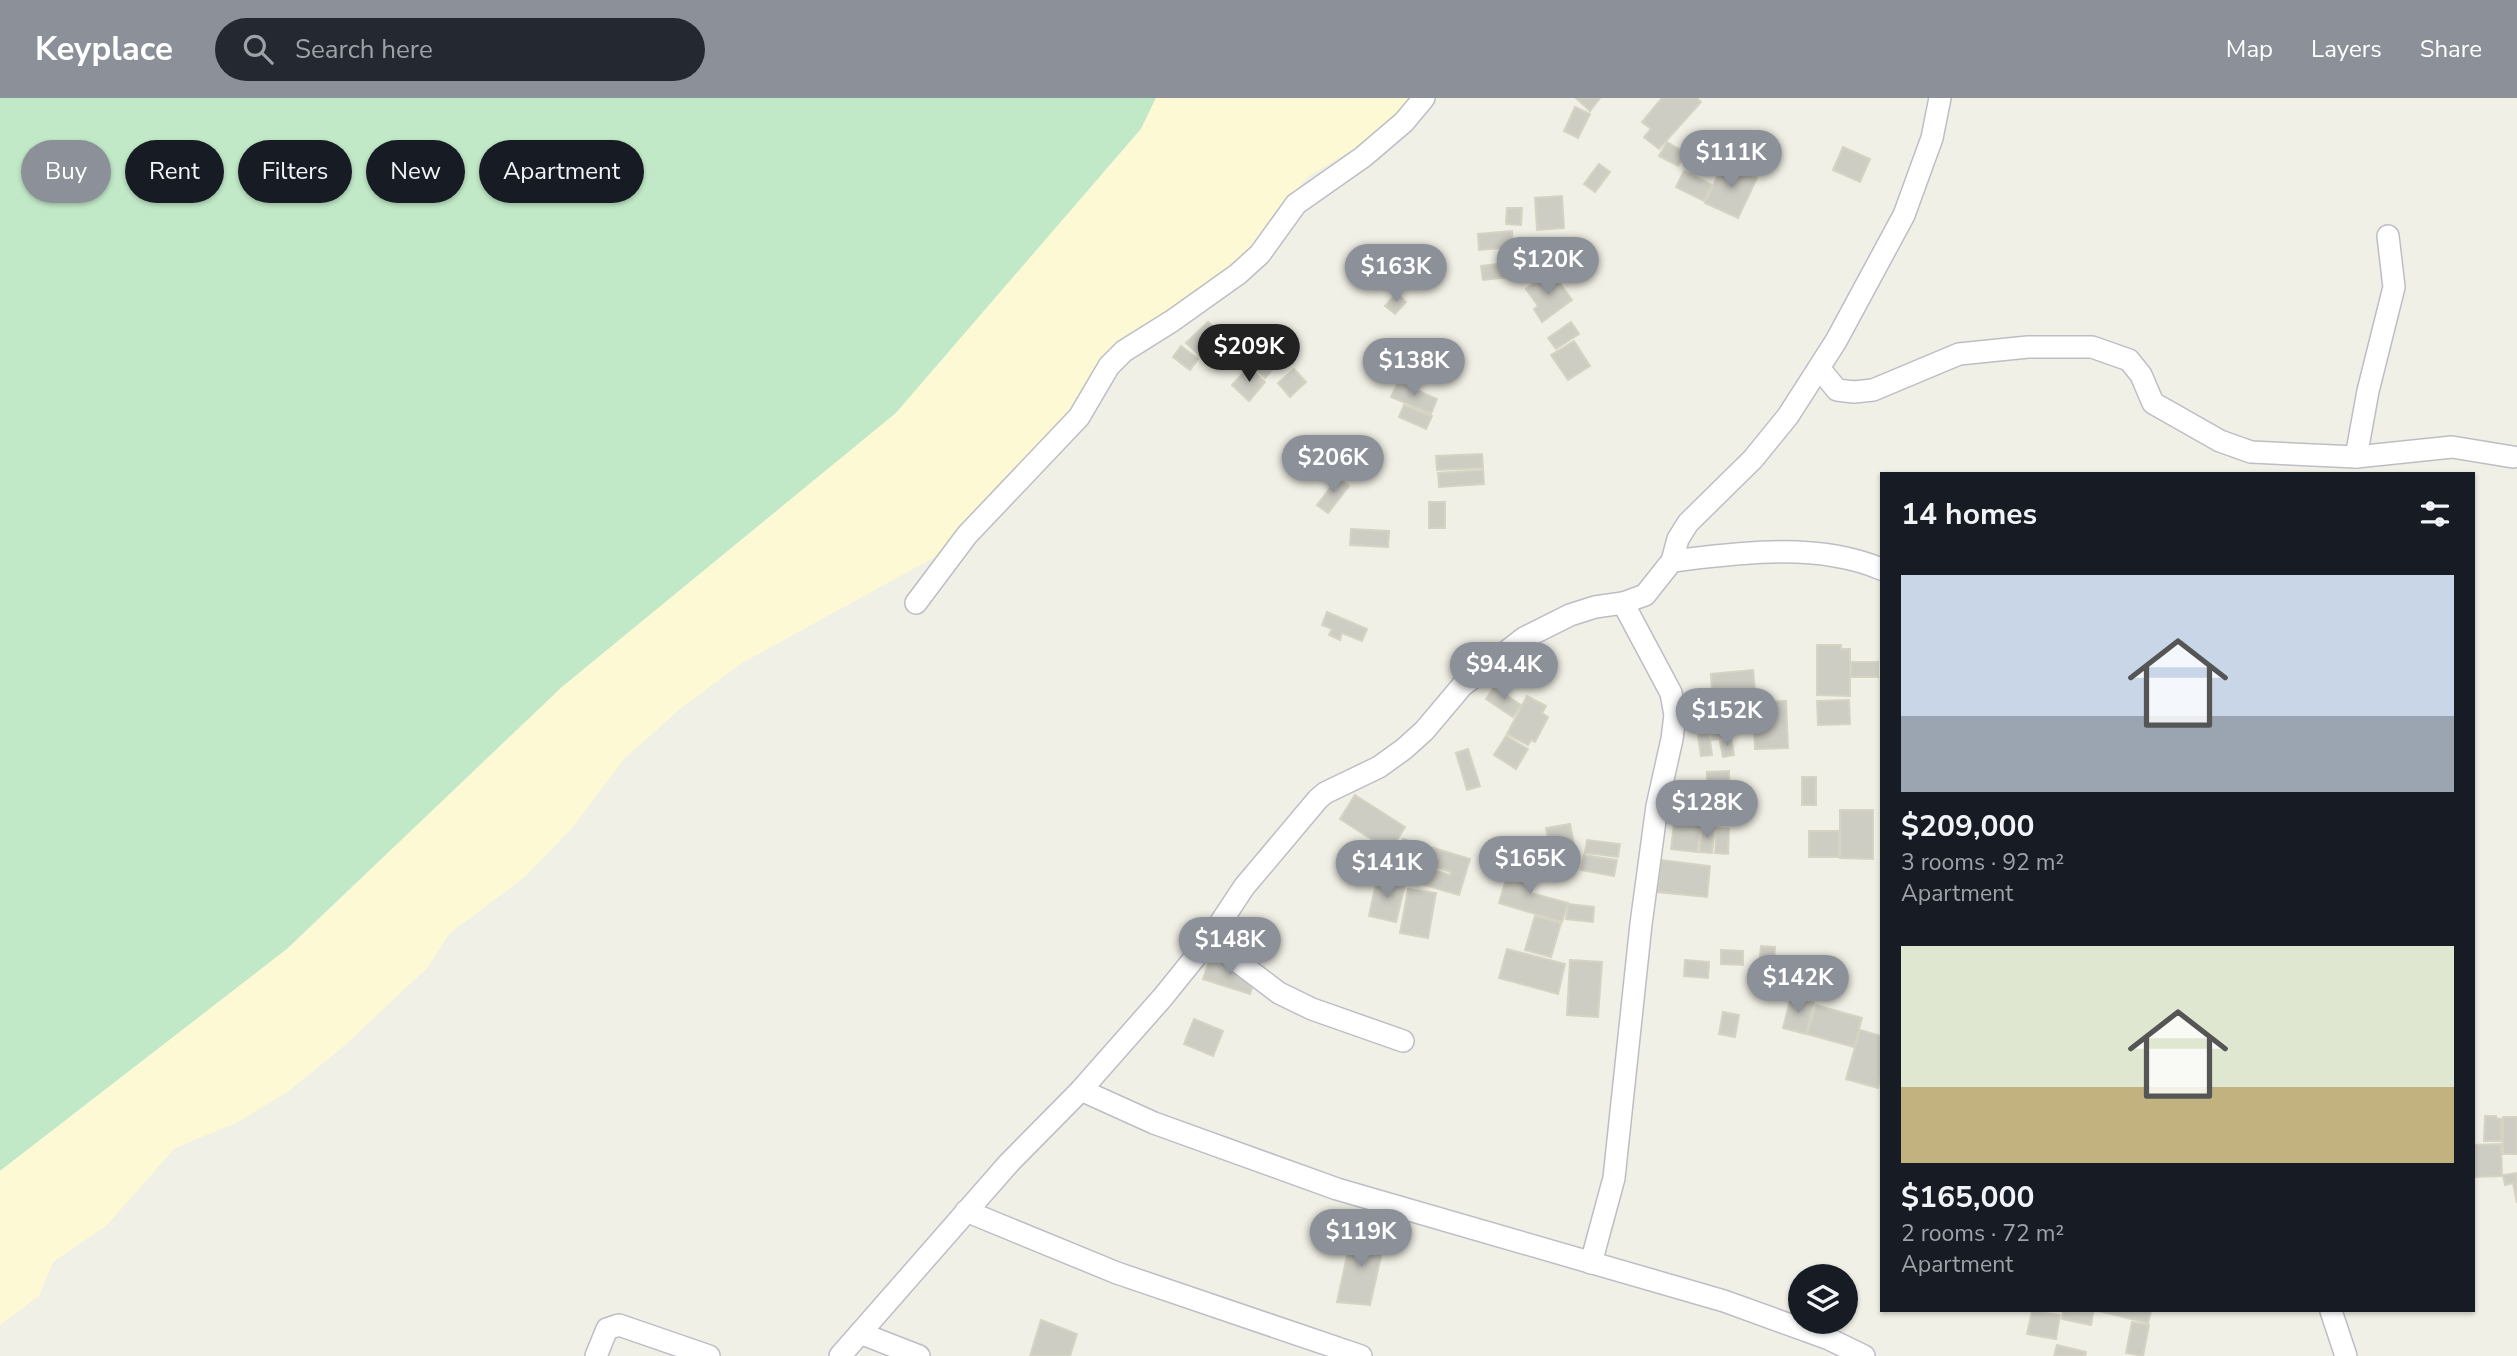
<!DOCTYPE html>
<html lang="en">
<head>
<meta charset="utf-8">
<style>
	:root { --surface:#171b24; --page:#242831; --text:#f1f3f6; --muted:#9ea1a6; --accent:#8c9099 }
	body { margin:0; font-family:"Nunito Sans",sans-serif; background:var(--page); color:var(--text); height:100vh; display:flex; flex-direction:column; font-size:26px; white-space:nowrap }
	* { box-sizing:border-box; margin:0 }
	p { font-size:23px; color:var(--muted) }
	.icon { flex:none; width:38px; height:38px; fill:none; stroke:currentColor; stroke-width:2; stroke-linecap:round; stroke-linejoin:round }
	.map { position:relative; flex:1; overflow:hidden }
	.panel { position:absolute; left:1880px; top:374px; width:595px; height:840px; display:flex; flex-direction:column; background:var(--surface); border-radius:0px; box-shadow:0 2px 5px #0004 }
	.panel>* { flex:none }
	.top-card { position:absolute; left:21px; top:42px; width:665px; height:63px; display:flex; gap:14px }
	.tools { position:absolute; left:1788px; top:1166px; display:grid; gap:14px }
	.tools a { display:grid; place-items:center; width:70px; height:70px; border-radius:50%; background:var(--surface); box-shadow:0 2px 5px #0004; font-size:35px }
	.price { position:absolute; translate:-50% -60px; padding:0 16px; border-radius:24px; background:var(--accent); color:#fff; font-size:23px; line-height:46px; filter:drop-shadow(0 2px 4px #0008) }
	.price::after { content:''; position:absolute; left:50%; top:42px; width:21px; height:16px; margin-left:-10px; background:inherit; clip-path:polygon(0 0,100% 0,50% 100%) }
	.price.current { background:#222; color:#fff }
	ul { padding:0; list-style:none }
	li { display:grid; align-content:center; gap:14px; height:371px; padding:0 21px }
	li span { display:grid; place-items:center; height:217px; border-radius:0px; color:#555 }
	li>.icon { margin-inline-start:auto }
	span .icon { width:126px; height:126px; fill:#fffc; stroke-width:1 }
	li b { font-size:30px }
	h2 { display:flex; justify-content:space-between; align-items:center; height:84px; padding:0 21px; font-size:30px }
	.pill { padding:0 24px; border-radius:32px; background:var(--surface); box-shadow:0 2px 5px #0004; font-size:24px; line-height:63px }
	.pill.current { background:var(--accent); color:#fff }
	header { display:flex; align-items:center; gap:42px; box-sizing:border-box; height:98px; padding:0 35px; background:var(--accent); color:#fff }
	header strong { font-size:33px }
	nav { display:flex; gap:38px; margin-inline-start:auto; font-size:24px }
	.search { width:490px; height:63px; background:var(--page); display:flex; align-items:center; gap:18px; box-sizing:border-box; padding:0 24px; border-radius:38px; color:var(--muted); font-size:26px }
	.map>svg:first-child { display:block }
	.green { fill:#c1e9c7 }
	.sand { fill:#fdf9d4 }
	.building { fill:#cdcdc4; stroke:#d6d3c3; stroke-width:2 }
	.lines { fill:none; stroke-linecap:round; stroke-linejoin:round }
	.minor-casing { stroke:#bdbec5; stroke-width:24 }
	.minor { stroke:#fff; stroke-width:21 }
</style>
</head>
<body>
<header>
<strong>Keyplace</strong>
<div class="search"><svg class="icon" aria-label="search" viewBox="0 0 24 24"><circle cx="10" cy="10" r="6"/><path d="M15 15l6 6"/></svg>Search here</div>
<nav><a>Map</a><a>Layers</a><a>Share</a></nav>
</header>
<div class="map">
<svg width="2517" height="1258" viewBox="0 0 2517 1258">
	<rect width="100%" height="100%" fill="#f0f0e6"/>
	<polygon class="green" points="0,0 1156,0 1141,31 896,315 562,589 287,851 0,1073"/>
	<polygon class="sand" points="1156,0 1411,0 1397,20 1363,45 1309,78 1270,121 1235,169 1168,212 964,443 742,565 680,611 624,661 573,729 526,778 450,835 427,870 344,948 289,993 236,1025 175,1050 107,1127 53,1164 39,1198 0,1227 0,1073 287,851 562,589 896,315 1141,31"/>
	<g class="building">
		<polygon points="1576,0 1600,0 1590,13"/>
		<polygon points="1662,0 1697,0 1701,4 1659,51 1644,39 1651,31 1642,24"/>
		<polygon points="1575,9 1590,16 1578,40 1564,33"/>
		<polygon points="1667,44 1686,55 1678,68 1659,58"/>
		<polygon points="1843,49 1870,61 1860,84 1833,72"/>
		<polygon points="1724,64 1757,80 1738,120 1705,105"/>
		<polygon points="1599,66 1610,74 1595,94 1584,86"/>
		<polygon points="1684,73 1712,87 1704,103 1676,89"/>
		<polygon points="1562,98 1564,130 1537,132 1535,100"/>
		<polygon points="1507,110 1522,110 1521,127 1506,126"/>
		<polygon points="1512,133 1513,149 1479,152 1478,136"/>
		<polygon points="1556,140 1559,163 1539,166 1536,143"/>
		<polygon points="1507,165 1509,179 1483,182 1481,168"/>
		<polygon points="1554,177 1572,202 1542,224 1534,211 1538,208 1526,191 1539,181 1542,185"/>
		<polygon points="1397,195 1406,204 1395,216 1385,208"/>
		<polygon points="1208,224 1218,234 1197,255 1186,245"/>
		<polygon points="1571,224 1579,236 1556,251 1548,240"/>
		<polygon points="1219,234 1230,244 1209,267 1198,257"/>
		<polygon points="1574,243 1590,268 1568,282 1551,257"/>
		<polygon points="1181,248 1198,261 1190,272 1173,259"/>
		<polygon points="1262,261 1272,272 1265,280 1254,269"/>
		<polygon points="1249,269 1265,284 1249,303 1232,287"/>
		<polygon points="1294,271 1306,284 1290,299 1278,285"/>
		<polygon points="1398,284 1437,301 1431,316 1391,299"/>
		<polygon points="1404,307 1432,318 1426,331 1399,319"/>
		<polygon points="1482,356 1483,370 1437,372 1436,358"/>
		<polygon points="1483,372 1484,386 1439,389 1438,375"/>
		<polygon points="1338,380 1349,388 1328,415 1317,407"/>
		<rect x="1429" y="404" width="16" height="26"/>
		<polygon points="1351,431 1389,433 1388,449 1350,447"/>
		<polygon points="1327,514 1367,531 1362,543 1342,535 1340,542 1329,537 1332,531 1322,527"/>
		<polygon points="1817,547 1841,547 1841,551 1850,551 1850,598 1817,597"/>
		<rect x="1851" y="564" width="27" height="15"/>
		<polygon points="1753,572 1756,602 1710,607 1709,593 1712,593 1711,576"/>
		<polygon points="1494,589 1521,607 1513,619 1486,601"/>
		<polygon points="1527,598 1546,608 1542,615 1548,619 1535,644 1531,642 1528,647 1507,636"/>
		<polygon points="1849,602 1850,626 1818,627 1817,603"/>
		<polygon points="1786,603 1788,650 1755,651 1753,604"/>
		<polygon points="1727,623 1729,640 1712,642 1710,625"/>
		<polygon points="1708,628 1712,657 1701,658 1697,630"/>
		<polygon points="1506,638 1528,651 1516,671 1494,657"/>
		<polygon points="1731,641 1734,657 1723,659 1720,643"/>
		<polygon points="1468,651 1480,688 1467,692 1456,655"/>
		<polygon points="1729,673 1730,707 1707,708 1707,674"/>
		<rect x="1802" y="679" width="14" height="28"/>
		<polygon points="1355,697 1405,729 1390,753 1340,721"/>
		<polygon points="1676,709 1703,713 1697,754 1671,751"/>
		<polygon points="1840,712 1873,712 1873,761 1840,760"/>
		<polygon points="1570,726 1576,757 1553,762 1546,730"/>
		<polygon points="1703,728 1715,730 1712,755 1699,754"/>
		<polygon points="1717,730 1729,731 1728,756 1715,755"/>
		<rect x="1809" y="733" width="30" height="26"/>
		<polygon points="1403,741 1470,761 1459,797 1391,777 1397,760 1450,777 1451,774 1398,758"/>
		<polygon points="1587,742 1620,746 1618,759 1585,755"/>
		<polygon points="1584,757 1617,762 1614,778 1581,772"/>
		<polygon points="1661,762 1710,768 1707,799 1657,794"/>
		<polygon points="1516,767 1533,772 1532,778 1536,779 1531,795 1568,805 1562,824 1499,805 1509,771 1514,773"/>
		<polygon points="1377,780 1405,787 1396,824 1369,818"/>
		<polygon points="1408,791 1436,795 1428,840 1400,835"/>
		<polygon points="1568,806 1594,809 1593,824 1566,821"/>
		<polygon points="1535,818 1561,825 1551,859 1525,852"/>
		<polygon points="1761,848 1775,849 1773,872 1759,870"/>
		<polygon points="1507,851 1565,866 1558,896 1499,880"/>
		<polygon points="1721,852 1743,853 1743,867 1721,866"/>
		<polygon points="1570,862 1602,864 1598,919 1567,917"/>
		<polygon points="1685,862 1709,864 1708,880 1684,878"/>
		<polygon points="1209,863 1256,878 1250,896 1203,881"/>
		<polygon points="1762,874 1795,882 1791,895 1759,887"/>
		<polygon points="1791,899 1814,905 1806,936 1783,930"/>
		<polygon points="1816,907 1862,920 1854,949 1807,936"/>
		<polygon points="1723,914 1739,917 1735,939 1719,936"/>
		<polygon points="1194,921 1223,933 1213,958 1184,946"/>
		<polygon points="1860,932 1881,938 1881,977 1878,990 1846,981"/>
		<polygon points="2485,1018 2496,1018 2496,1020 2501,1021 2501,1043 2484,1043"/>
		<rect x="2503" y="1019" width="14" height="37"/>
		<polygon points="2501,1046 2502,1078 2473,1079 2473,1047"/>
		<polygon points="2517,1075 2517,1105 2513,1085 2505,1087 2503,1077"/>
		<polygon points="1352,1135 1385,1140 1370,1207 1337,1204"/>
		<polygon points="2032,1213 2060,1217 2056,1241 2027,1236"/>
		<polygon points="2063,1213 2093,1215 2091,1227 2062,1221"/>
		<polygon points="2099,1213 2151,1213 2148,1225"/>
		<polygon points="1041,1222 1077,1236 1070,1258 1030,1258"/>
		<polygon points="2132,1224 2149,1227 2143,1258 2126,1255"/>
		<polygon points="2057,1247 2086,1254 2085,1258 2054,1258"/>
	</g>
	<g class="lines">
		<g class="minor-casing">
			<g id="minor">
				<polyline points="1819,270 1837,292 1854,294 1873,292 1959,256 2028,249 2092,249 2129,262 2141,277 2153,305 2220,343 2251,354 2356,359 2452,349 2513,359"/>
				<polyline points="2356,359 2368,293 2394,189 2388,138"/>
				<polyline points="1672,463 1678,441 1688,425 1753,361 1788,318 1836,243 1904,117 1932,40 1940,0"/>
				<polyline points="916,505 967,437 1079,319 1109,268 1124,253 1172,223 1238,176 1260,156 1296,106 1363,59 1404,24 1424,0"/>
				<polyline points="1209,842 1279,895 1312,911 1403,943"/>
				<polyline points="1081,992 1154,1025 1337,1091 1724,1203 1829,1241 1864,1258"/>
				<polyline points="966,1113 1117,1175 1361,1258"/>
				<polyline points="1591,1165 1614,1080 1641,826 1657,708 1672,641 1675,617 1671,595 1623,505"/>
				<polyline points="2331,1213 2346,1258"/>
				<polyline points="860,1235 919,1258"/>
				<polyline points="596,1258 607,1231 619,1227 709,1258"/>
				<path d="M840 1258 1009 1065 1081 992 1163 899 1209 842 1244 789 1318 701 1325 695 1379 669 1404 651 1424 633 1462 588 1524 540 1570 517 1595 509 1623 505 1645 497 1672 463C1740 455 1816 444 1881 471"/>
			</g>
		</g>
		<use href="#minor" class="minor"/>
	</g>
</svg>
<div class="tools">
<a><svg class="icon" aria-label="layers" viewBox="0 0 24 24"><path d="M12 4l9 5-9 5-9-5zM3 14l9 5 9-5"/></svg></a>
</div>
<b class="price" style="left:1731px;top:92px">$111K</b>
<b class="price" style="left:1548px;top:199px">$120K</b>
<b class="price" style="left:1396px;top:206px">$163K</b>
<b class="price current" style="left:1249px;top:286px">$209K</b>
<b class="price" style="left:1414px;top:300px">$138K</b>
<b class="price" style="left:1333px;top:397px">$206K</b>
<b class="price" style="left:1504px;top:604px">$94.4K</b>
<b class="price" style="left:1727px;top:650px">$152K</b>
<b class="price" style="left:1707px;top:742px">$128K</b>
<b class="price" style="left:1530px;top:798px">$165K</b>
<b class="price" style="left:1387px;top:802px">$141K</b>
<b class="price" style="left:1230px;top:879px">$148K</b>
<b class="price" style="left:1798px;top:917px">$142K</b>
<b class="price" style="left:1361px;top:1171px">$119K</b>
<div class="top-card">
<a class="pill current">Buy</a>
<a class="pill">Rent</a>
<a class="pill">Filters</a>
<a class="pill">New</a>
<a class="pill">Apartment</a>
</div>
<section class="panel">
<h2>14 homes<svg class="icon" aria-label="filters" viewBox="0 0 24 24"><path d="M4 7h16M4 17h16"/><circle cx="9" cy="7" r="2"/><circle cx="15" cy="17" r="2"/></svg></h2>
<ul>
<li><span style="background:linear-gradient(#c9d6e8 65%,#9aa5b1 0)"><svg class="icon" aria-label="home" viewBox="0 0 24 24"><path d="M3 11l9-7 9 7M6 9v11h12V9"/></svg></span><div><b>$209,000</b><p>3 rooms · 92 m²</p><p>Apartment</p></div></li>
<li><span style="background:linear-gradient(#dfe7d0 65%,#c2b280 0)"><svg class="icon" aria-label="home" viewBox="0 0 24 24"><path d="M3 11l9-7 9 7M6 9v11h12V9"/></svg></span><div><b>$165,000</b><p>2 rooms · 72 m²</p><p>Apartment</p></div></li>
</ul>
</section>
</div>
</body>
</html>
